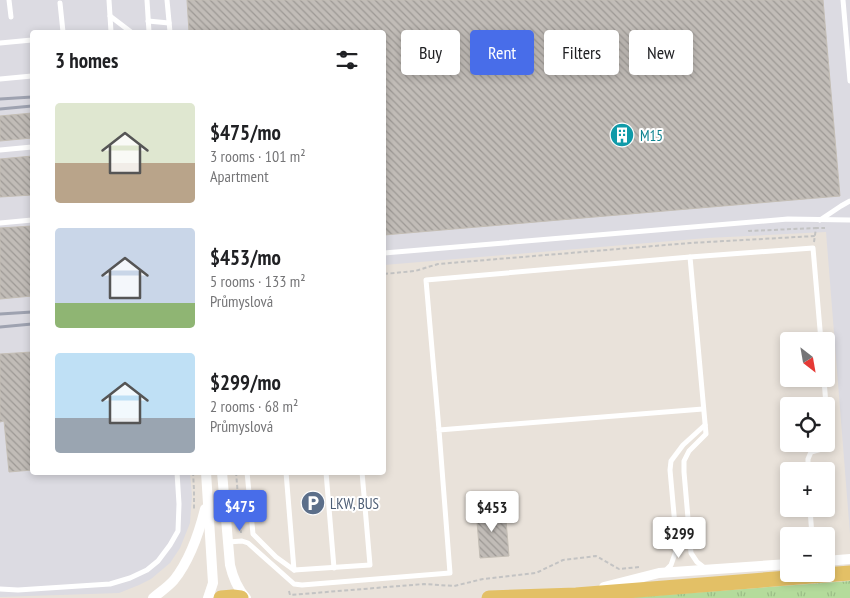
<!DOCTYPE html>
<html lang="en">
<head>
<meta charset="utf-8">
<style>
	:root { --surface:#fff; --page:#f2f2f2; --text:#202124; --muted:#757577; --accent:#486de9 }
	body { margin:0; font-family:"PT Sans Narrow",sans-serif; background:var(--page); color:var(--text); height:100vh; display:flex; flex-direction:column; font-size:19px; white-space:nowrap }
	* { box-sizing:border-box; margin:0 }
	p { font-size:16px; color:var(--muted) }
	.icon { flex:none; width:28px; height:28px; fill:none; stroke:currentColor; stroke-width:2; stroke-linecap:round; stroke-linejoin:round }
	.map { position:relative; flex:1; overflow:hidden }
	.drawer { position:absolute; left:30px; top:30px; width:356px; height:445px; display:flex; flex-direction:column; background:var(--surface); border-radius:5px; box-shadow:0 2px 8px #0003 }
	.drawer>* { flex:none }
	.hud { position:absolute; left:401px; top:30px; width:374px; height:45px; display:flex; gap:10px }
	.needle { width:32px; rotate:149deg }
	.controls { position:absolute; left:780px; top:332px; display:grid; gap:10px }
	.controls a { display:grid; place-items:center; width:55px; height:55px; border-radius:5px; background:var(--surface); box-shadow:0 2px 8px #0003; font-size:25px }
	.price { position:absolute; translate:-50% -42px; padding:0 11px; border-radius:5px; background:#fff; color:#222; font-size:16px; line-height:32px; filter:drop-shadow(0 1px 2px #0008) }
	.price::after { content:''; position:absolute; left:50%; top:30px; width:15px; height:11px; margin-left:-8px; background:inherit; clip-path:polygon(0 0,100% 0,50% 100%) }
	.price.on { background:var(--accent); color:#fff }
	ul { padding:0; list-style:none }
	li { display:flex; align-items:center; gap:15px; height:125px; padding:0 25px }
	li span { display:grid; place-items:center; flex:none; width:140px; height:100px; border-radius:5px; color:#555 }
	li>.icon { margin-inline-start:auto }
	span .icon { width:60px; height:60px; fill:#fffc; stroke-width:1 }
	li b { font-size:21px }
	h2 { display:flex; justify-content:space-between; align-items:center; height:60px; padding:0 25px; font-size:21px }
	.chip { padding:0 18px; border-radius:5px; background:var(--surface); box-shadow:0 2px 8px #0003; font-size:18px; line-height:45px }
	.chip.on { background:var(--accent); color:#fff }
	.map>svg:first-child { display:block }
	.industrial { fill:#dcdbe2 }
	.grass { fill:url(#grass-tufts) }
	.building { fill:url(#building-back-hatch); stroke:#c4beb5 }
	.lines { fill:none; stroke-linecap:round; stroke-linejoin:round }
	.path { stroke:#c3c3c3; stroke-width:2; stroke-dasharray:4 2.5; stroke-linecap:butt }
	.lane { stroke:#fff; stroke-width:5 }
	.street { stroke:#fff; stroke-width:10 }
	.primary { stroke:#e3c066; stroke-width:15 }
	.rail { stroke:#9ea2b0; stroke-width:3 }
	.labels { text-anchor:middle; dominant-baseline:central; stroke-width:4; stroke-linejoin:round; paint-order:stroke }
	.culture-label { font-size:15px; fill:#0d838f; stroke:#fff; text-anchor:start }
	.service-label { font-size:15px; fill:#4e5e75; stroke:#fff; text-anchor:start }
</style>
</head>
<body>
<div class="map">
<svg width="850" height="598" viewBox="0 0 850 598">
	<defs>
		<pattern id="grass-tufts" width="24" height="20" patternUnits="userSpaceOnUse" patternTransform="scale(1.25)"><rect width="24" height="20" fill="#b4db9b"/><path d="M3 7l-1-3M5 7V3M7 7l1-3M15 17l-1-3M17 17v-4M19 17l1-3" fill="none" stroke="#9bbc86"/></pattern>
		<pattern id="building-back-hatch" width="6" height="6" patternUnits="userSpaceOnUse" patternTransform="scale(1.25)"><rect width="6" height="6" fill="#c1bcb7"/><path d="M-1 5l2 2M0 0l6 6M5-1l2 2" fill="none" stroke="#9d9995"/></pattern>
	</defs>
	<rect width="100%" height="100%" fill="#e9e2da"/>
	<polygon class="industrial" points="0,0 850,0 850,534 826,232 707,238 384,265 384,32 32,32 32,472 190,473 192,496 190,523 180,548 170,563 151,579 139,585 119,593 0,597"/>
	<polygon class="grass" points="850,581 850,598 623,598"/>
	<g class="building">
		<polygon points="187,0 823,0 840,196 384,235 384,32 189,32"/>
		<polygon points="32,113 32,138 0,141 0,116"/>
		<polygon points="32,156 32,195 0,197 0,159"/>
		<polygon points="32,226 32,296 0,299 0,228"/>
		<polygon points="32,352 32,470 9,472 4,421 0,422 0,354"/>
		<polygon points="505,508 509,556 480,558 476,510"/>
	</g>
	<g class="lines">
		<g class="path">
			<polyline points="749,230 749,231 816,228"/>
			<polyline points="814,242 816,228 825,228"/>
			<polyline points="384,274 415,271 438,264 690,243 815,236"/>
			<polyline points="193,472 194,490 194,510"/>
			<polyline points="236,472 241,533"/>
			<polyline points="289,591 290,595 424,584 454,586 483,579 536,573 563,560 596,556 619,569 640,567"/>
		</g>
		<g class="lane">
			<polyline points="9,0 11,17"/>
			<polyline points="109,0 111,32"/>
			<polyline points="147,0 149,32"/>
			<polyline points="167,0 170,32"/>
			<polyline points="843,0 850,81"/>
			<polyline points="60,3 63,32"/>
			<polyline points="110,16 131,32"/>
			<polyline points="148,21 169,23"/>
			<polyline points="0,43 32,40"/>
			<polyline points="0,79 32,76"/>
			<polyline points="0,150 32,147"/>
			<polyline points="820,220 841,206 850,201"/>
			<polyline points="0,223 32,220"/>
			<polyline points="384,253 788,219 850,220"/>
			<polyline points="824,379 826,406"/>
			<polyline points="439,430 426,280 690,257"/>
			<polyline points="808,471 808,459 811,452 829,447 826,411"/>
			<polyline points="247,472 253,534 276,557 294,570"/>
			<polyline points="286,472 294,570 370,565 362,472"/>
			<polyline points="326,472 334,568"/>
			<polyline points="810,509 812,536"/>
			<polyline points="228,542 242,541 248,543 294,584 302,585 450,573 439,430 703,409"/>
			<polyline points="706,569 697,562 691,553 684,472 684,461 689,451 706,434 690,257 813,248 821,341"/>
			<polyline points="665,571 671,565 677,548 670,470 671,461 683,445 705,425"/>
			<polyline points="0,589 18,590 110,584 130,578 147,570 158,561 170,545 178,531 179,504 177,472"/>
		</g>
		<g class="street">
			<polyline points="206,472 213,583 208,598"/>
			<path d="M222 472 230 565C233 578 237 588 246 598"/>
			<polyline points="826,561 850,559"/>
			<polyline points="604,587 659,573 789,564"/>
			<path d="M153 598C160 592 168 587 174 580 190 560 199 533 205 509"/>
		</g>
		<g class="primary">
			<polyline points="221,598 233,597 241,598"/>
			<polyline points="489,598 576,595 850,573"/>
		</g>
		<g class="rail">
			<polyline points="0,99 32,97"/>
			<polyline points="0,109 32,106"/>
			<polyline points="0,314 32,312"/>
			<polyline points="0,327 32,324"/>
		</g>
	</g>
	<defs>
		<g id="building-disc" transform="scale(1.25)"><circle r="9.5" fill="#0f9aa8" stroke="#fff"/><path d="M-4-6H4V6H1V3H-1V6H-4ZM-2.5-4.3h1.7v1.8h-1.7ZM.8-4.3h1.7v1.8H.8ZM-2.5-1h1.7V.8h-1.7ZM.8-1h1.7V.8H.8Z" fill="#fff"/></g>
		<g id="parking-disc" transform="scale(1.25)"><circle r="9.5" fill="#5c6f8a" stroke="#fff"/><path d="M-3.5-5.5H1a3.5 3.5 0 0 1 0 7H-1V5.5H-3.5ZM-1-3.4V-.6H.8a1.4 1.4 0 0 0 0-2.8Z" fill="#fff"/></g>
	</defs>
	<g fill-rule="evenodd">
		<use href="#building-disc" x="622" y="135"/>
		<use href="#parking-disc" x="313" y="503"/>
	</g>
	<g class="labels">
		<g class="culture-label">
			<text x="640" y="135">M15</text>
		</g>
		<g class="service-label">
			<text x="330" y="503">LKW, BUS</text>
		</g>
	</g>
</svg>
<div class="controls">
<a><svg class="needle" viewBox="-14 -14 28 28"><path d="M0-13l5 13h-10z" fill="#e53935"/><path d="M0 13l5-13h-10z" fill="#757577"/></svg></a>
<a><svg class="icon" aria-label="locate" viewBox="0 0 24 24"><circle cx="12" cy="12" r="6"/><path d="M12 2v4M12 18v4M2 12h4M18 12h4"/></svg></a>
<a>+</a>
<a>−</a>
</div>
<b class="price on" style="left:240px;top:532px">$475</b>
<b class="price" style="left:492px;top:533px">$453</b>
<b class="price" style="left:679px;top:559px">$299</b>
<div class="hud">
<a class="chip">Buy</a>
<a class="chip on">Rent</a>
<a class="chip">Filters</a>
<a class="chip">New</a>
</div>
<section class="drawer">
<h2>3 homes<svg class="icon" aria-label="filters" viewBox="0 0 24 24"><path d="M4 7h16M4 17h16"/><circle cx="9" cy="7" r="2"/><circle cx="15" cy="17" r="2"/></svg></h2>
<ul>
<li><span style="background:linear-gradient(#dfe7d0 60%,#b9a48a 0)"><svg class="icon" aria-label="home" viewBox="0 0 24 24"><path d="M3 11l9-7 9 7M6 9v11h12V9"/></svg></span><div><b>$475/mo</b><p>3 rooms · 101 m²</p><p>Apartment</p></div></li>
<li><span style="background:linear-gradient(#c9d6e8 75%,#8fb573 0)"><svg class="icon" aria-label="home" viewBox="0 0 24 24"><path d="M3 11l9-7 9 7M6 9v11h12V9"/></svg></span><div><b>$453/mo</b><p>5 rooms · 133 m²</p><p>Průmyslová</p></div></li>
<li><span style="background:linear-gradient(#bfe0f5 65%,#9aa5b1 0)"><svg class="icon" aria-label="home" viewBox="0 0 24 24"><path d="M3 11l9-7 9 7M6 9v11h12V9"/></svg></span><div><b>$299/mo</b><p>2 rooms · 68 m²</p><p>Průmyslová</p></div></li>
</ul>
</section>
</div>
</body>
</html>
